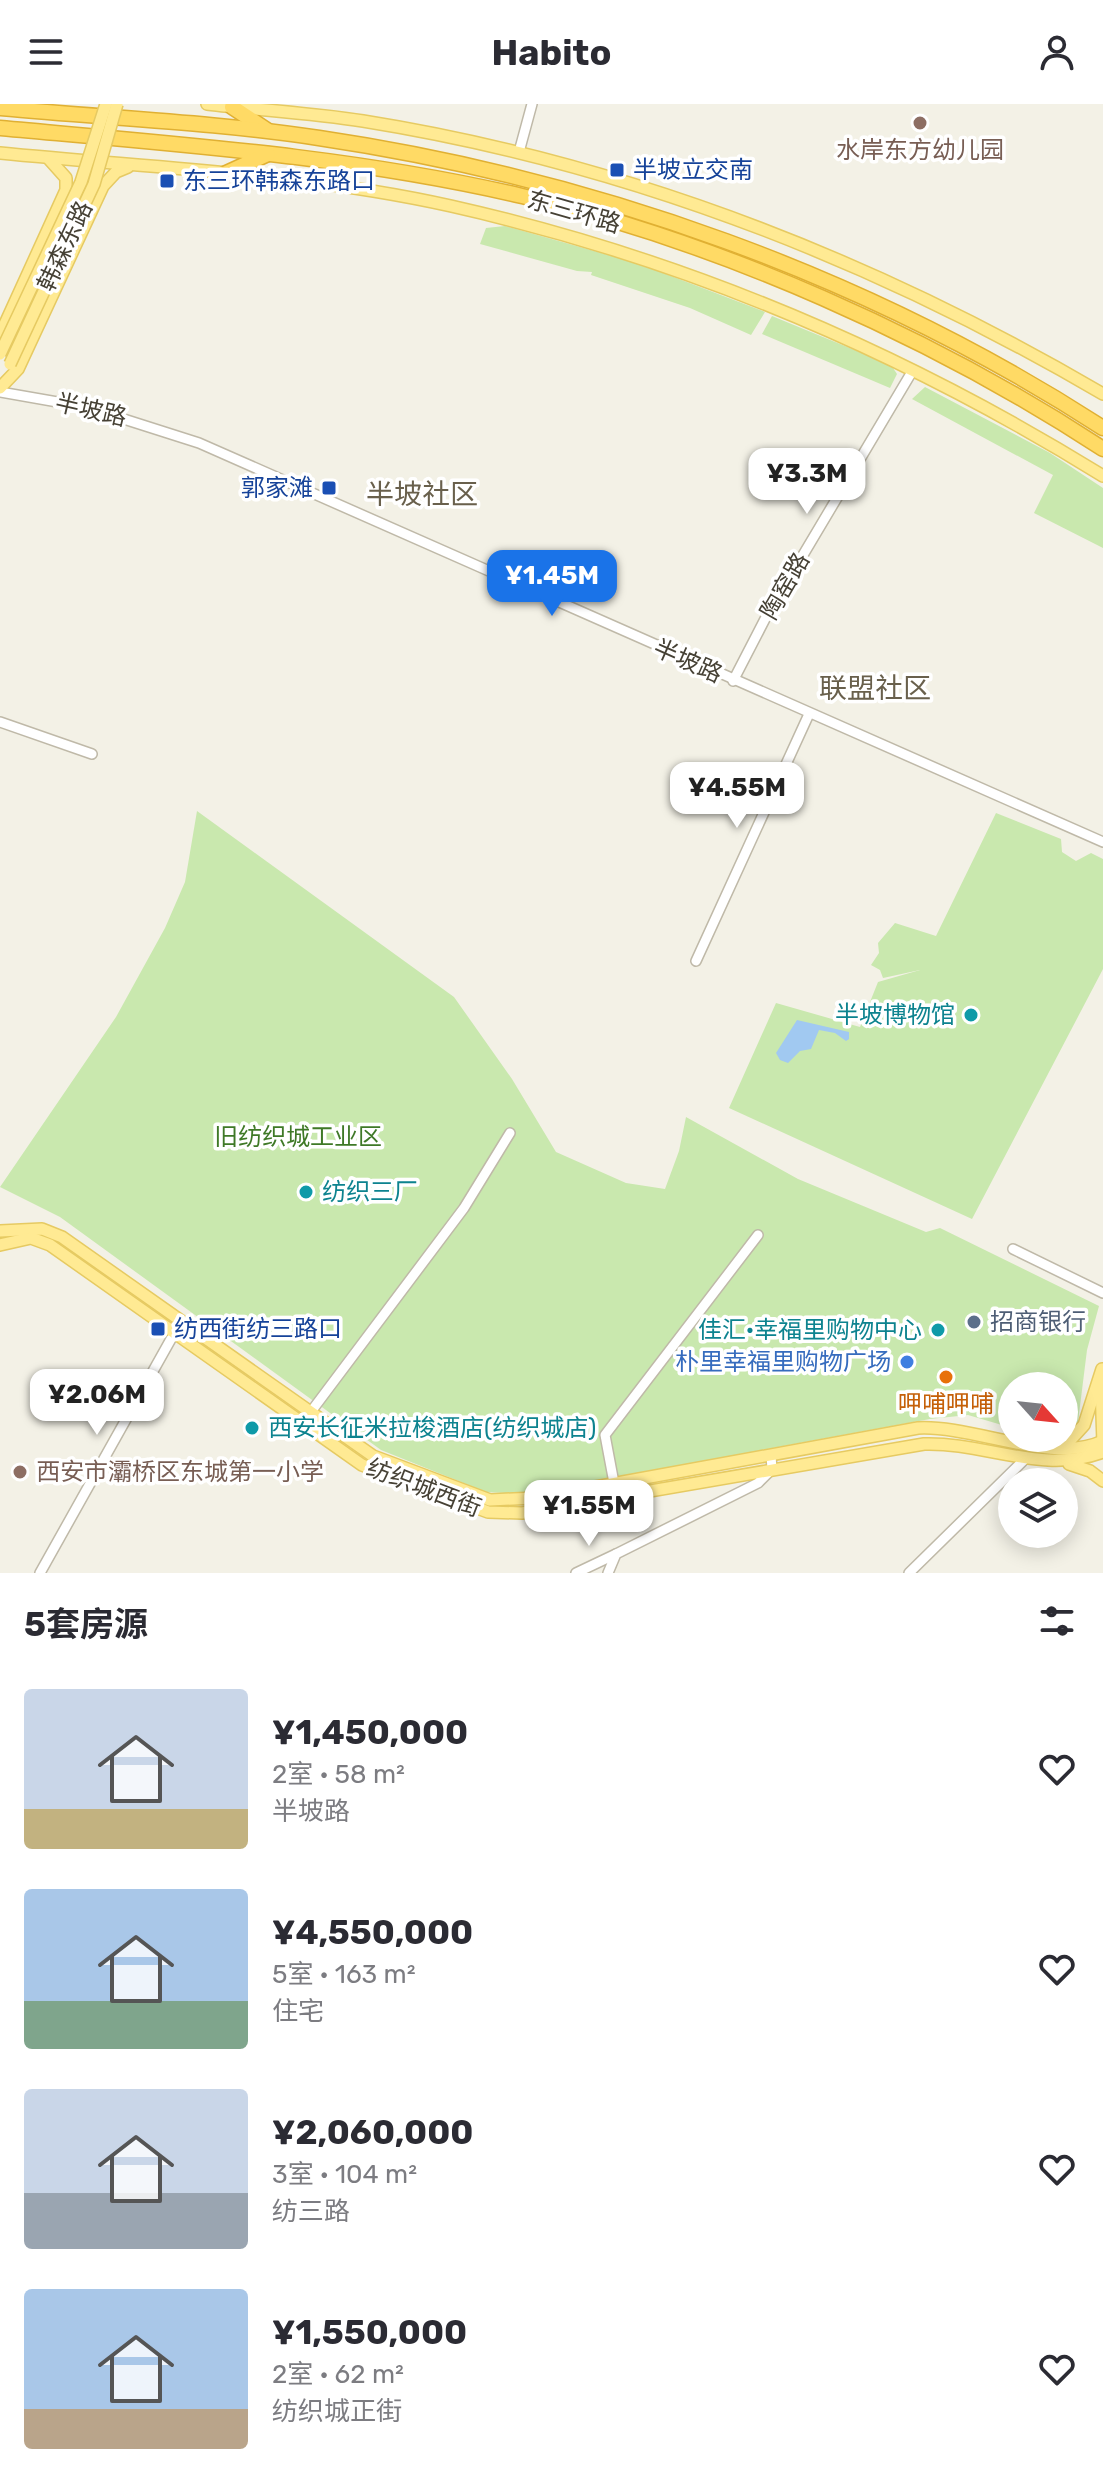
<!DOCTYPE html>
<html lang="zh">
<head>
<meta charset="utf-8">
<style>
	:root { --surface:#fff; --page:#f7f7f7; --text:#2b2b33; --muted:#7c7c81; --accent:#1a73e8 }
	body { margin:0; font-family:Rubik,"Noto Sans SC",sans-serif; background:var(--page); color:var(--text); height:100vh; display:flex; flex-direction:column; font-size:30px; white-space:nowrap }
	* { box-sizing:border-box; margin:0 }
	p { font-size:26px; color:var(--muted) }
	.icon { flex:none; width:44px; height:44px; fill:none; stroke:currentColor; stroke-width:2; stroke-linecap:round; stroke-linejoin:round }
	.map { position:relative; height:1469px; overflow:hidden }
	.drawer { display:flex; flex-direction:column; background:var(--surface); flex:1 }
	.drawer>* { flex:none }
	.needle { width:52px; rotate:117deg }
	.buttons { position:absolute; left:998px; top:1268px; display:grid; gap:16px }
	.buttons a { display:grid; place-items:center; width:80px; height:80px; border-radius:50%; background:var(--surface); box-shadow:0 4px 20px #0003; font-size:40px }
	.price { position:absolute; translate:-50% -68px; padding:0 18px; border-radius:16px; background:#fff; color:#222; font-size:26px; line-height:52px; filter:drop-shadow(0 2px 4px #0008) }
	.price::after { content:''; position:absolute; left:50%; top:48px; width:24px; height:18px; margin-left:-12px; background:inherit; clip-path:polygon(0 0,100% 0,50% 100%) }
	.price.current { background:var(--accent); color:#fff }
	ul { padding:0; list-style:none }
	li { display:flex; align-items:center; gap:24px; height:200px; padding:0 24px }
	li span { display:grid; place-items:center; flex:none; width:224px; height:160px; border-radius:8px; color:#555 }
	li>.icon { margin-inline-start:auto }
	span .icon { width:96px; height:96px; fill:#fffc; stroke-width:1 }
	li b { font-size:34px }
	h2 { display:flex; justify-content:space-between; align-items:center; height:96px; padding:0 24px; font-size:34px }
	header { display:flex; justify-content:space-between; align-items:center; height:104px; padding:0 24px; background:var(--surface); font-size:36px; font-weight:700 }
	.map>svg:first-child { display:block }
	.green { fill:#c9e8ae }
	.water { fill:#a1c9f1 }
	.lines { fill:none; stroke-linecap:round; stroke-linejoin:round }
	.minor-casing { stroke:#bfb9a8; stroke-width:12 }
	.major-casing { stroke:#e6ca62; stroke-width:14 }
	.highway-casing { stroke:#e0b033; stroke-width:17 }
	.minor { stroke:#fff; stroke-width:9 }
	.major { stroke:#ffea93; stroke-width:11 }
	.highway { stroke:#ffda65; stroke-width:14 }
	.major-bridge-casing { stroke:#e6ca62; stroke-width:14; stroke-linecap:butt }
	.major-bridge { stroke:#ffea93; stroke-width:11 }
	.education-dot { fill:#8d6e63; stroke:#fff; stroke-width:3 }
	.transit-dot { fill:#1a4fb4; stroke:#fff; stroke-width:3 }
	.culture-dot { fill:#0f9aa8; stroke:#fff; stroke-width:3 }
	.service-dot { fill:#5c6f8a; stroke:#fff; stroke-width:3 }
	.shop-dot { fill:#3f7fe0; stroke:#fff; stroke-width:3 }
	.food-dot { fill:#e8710a; stroke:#fff; stroke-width:3 }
	.labels { text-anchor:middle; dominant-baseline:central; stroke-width:7; stroke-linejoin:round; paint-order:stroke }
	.education-label { font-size:24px; fill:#785e54; stroke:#fff }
	.transit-label { font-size:24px; fill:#164399; stroke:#fff; text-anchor:start }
	.street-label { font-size:24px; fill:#464135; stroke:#fff }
	.culture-label { font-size:24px; fill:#0d838f; stroke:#fff; text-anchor:end }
	.park-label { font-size:24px; fill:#3f7927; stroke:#fff }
	.service-label { font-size:24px; fill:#4e5e75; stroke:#fff; text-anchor:start }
	.shop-label { font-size:24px; fill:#366cbe; stroke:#fff; text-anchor:end }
	.food-label { font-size:24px; fill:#c56008; stroke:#fff }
	.quarter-label { font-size:28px; fill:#69604c; stroke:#fff }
</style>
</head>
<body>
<header><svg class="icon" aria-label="menu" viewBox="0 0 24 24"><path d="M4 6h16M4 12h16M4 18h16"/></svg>Habito<svg class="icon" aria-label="person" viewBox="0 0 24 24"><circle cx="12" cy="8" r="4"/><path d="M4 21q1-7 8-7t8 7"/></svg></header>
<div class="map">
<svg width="1103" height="1469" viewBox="0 0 1103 1469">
	<rect width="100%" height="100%" fill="#f3f1e6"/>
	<g class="green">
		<polygon points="505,122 637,159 765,208 751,231 690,204 591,171 592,168 577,167 480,140 486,124"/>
		<polygon points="772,212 891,261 897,270 890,284 762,230"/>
		<polygon points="925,283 1050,349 1103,384 1103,444 1034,409 1053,371 912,295"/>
		<polygon points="197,707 454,893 512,975 556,1048 626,1079 665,1085 679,1047 686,1013 798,1075 926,1128 940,1124 1099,1202 1087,1246 1078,1318 1066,1335 1042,1334 1064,1334 1064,1282 1012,1282 1012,1324 968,1311 930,1315 524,1390 486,1388 381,1346 60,1113 0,1083 116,913 165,824 185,778"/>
		<polygon points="996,709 1061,735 1062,748 1076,757 1091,749 1103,755 1103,865 972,1115 729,1004 776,899 860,923 878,878 920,866 883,874 880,866 871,861 879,849 878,839 895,819 936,832"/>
	</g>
	<polygon class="water" points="797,916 849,928 849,935 846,937 835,929 819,926 811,945 800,947 788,959 780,956 776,949"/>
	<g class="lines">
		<g class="minor-casing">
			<g id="minor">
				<polyline points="519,48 532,0"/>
				<polyline points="0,288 86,303 199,339 1103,738"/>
				<polyline points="733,577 765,515 913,266"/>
				<polyline points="0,618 92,650"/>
				<polyline points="696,857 809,610"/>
				<polyline points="1013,1145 1103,1189"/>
				<polyline points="310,1309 464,1104 510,1029"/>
				<polyline points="614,1379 605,1331 758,1131"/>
				<polyline points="40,1469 171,1235 187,1220"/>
				<polyline points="576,1469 616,1450"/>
				<polyline points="608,1469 616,1450 758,1379 772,1365 771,1352"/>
				<polyline points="909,1469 1025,1355"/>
			</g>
		</g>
		<g class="major-casing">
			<g id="major">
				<path d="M207 0C258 6 311 9 363 17 625 59 874 156 1103 290"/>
				<path d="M0 49C150 64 304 69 451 102 682 154 901 247 1103 372"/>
				<polyline points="0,231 66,86 66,74 49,55"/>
				<polyline points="0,284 18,265 103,82 116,68 128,63"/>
				<path d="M0 1127 42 1125 62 1133 373 1352 490 1396 535 1394 918 1324C975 1321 1052 1361 1103 1337"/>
				<path d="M0 1141 31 1134 50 1141 362 1361 488 1408 522 1409 924 1340C985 1338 1043 1371 1103 1348"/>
				<polyline points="1101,1281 1103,1340"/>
				<polyline points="1064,1343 1084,1321 1102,1265"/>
				<polyline points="1069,1360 1090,1367 1103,1377"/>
			</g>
		</g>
		<g class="highway-casing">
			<g id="highway">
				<polyline points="232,3 267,26"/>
				<path d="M0 4C106 14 214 18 319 34 595 75 868 172 1103 324"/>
				<path d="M0 24C174 40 351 52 522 92 719 138 934 234 1103 345"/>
				<polyline points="224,70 268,50"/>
			</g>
		</g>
		<use href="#minor" class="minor"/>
		<use href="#major" class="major"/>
		<use href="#highway" class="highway"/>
		<g class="major-bridge-casing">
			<g id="major-bridge">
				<polyline points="0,250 81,78 106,0"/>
				<polyline points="10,260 94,80 117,0"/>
			</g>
		</g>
		<use href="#major-bridge" class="major-bridge"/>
	</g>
	<g class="education-dot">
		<circle cx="920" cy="19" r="8"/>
		<circle cx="20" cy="1368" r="8"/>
	</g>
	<g class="transit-dot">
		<rect x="609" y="58" width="16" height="16" rx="4"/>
		<rect x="159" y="69" width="16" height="16" rx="4"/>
		<rect x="321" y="376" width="16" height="16" rx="4"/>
		<rect x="150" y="1217" width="16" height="16" rx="4"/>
	</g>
	<g class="culture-dot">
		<circle cx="971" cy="911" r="8"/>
		<circle cx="306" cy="1088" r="8"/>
		<circle cx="938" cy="1226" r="8"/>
		<circle cx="252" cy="1324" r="8"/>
	</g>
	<circle class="service-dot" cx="974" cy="1218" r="8"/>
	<circle class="shop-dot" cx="907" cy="1258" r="8"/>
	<circle class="food-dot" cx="946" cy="1273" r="8"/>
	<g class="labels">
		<g class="education-label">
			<text x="920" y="46">水岸东方幼儿园</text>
			<text x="36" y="1368" text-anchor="start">西安市灞桥区东城第一小学</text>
		</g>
		<g class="transit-label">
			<text x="633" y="66">半坡立交南</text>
			<text x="183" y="77">东三环韩森东路口</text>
			<text x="313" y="384" text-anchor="end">郭家滩</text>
			<text x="174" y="1225">纺西街纺三路口</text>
		</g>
		<g class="street-label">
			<text transform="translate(574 108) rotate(16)">东三环路</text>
			<text transform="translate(65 142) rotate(-65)">韩森东路</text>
			<text transform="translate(91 306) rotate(13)">半坡路</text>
			<text transform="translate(785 482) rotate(-60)">陶窑路</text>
			<text transform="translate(688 557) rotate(24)">半坡路</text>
			<text transform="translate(424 1384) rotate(21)">纺织城西街</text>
		</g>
		<g class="culture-label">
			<text x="955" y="911">半坡博物馆</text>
			<text x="322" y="1088" text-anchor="start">纺织三厂</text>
			<text x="922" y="1226">佳汇·幸福里购物中心</text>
			<text x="268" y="1324" text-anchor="start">西安长征米拉梭酒店(纺织城店)</text>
		</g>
		<g class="park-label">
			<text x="298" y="1033">旧纺织城工业区</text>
		</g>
		<g class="service-label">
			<text x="990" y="1218">招商银行</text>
		</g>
		<g class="shop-label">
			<text x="891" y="1258">朴里幸福里购物广场</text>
		</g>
		<g class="food-label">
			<text x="946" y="1300">呷哺呷哺</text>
		</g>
		<g class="quarter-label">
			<text x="422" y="390">半坡社区</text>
			<text x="875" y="584">联盟社区</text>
		</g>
	</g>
</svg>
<div class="buttons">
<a><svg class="needle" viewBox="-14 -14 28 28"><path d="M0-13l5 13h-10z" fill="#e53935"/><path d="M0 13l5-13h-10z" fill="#7c7c81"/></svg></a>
<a><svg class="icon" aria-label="layers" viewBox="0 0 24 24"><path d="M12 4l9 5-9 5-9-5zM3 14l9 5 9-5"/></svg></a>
</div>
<b class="price" style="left:807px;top:412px">¥3.3M</b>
<b class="price current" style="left:552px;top:514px">¥1.45M</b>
<b class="price" style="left:737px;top:726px">¥4.55M</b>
<b class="price" style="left:97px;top:1333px">¥2.06M</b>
<b class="price" style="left:589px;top:1444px">¥1.55M</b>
</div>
<section class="drawer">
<h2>5套房源<svg class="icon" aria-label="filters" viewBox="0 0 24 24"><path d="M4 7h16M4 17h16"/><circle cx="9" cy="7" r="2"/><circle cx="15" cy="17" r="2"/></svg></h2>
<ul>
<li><span style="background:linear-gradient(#c9d6e8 75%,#c2b280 0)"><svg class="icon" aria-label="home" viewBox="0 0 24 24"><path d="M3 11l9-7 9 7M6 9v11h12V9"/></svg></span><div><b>¥1,450,000</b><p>2室 · 58 m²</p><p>半坡路</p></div><svg class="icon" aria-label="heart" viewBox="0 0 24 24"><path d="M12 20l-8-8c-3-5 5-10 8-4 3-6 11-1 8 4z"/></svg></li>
<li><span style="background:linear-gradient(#a9c7e8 70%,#7fa58c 0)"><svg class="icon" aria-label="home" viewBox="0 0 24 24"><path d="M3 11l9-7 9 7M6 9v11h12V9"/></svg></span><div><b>¥4,550,000</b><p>5室 · 163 m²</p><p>住宅</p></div><svg class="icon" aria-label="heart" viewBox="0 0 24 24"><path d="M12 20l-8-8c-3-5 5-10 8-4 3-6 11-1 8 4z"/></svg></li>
<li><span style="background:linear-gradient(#c9d6e8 65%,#9aa5b1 0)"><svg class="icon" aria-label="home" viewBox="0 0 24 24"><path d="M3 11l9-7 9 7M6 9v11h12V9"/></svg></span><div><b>¥2,060,000</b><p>3室 · 104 m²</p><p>纺三路</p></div><svg class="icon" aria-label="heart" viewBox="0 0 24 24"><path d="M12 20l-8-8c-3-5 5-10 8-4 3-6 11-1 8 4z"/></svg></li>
<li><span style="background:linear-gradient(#a9c7e8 75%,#b9a48a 0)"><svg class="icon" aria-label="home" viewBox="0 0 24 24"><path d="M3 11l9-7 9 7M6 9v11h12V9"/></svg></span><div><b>¥1,550,000</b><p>2室 · 62 m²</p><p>纺织城正街</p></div><svg class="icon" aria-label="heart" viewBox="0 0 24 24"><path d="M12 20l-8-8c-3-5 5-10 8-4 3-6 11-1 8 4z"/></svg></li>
</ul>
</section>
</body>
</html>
